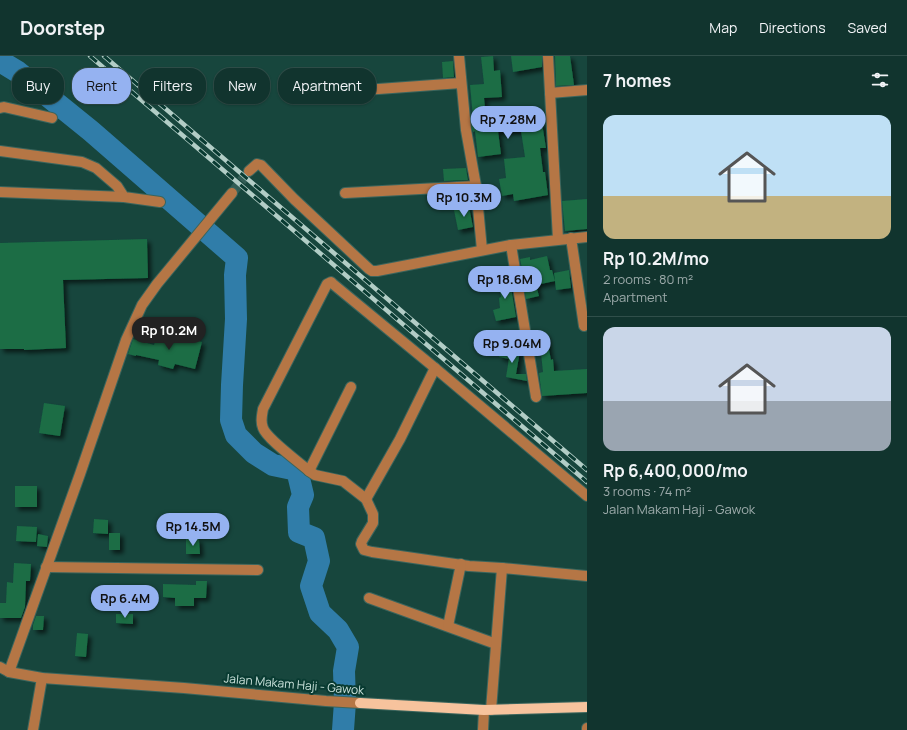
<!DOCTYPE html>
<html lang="en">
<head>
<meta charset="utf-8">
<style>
	:root { --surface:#11342e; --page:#1e3f3a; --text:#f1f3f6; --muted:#9caaaa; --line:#304f4a; --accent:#95b2f1 }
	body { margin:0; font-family:Manrope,sans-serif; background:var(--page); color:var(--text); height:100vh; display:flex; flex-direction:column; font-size:15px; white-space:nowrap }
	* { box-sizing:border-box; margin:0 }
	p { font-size:13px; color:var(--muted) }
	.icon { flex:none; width:22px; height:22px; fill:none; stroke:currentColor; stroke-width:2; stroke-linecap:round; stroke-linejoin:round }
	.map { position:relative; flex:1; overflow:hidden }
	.sheet { display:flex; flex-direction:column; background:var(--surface); width:320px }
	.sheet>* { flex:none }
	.banner { position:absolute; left:12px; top:12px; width:380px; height:36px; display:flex; gap:8px }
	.price { position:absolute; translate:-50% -34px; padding:0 9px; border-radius:14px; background:var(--accent); color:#111; font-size:13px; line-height:26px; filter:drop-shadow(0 1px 2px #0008) }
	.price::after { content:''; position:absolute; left:50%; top:24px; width:12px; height:9px; margin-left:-6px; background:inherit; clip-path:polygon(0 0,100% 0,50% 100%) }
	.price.selected { background:#222; color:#fff }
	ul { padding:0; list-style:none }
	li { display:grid; align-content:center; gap:8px; height:212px; padding:0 16px }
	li+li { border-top:1px solid var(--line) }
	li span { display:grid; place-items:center; height:124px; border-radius:12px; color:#555 }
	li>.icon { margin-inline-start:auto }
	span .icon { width:72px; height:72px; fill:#fffc; stroke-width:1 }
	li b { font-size:17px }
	h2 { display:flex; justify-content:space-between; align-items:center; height:48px; padding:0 16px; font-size:17px }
	.chip { padding:0 14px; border-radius:16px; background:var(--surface); box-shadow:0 1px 3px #0004,0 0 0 1px var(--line); font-size:14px; line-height:36px }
	.chip.selected { background:var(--accent); color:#111 }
	header { display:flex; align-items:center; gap:24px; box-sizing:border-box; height:56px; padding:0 20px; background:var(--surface); border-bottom:1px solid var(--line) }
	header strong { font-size:19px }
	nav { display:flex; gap:22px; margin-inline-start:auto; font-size:14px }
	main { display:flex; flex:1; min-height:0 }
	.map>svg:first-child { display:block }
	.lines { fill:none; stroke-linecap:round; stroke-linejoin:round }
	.river { stroke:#307da9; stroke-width:22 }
	.building { fill:#1a6d45; filter:url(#shadow) }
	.minor-tunnel { stroke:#325d55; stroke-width:10; stroke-dasharray:10 5; stroke-linecap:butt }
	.minor-casing { stroke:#3b655d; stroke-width:12 }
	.major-casing { stroke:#3b655d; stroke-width:12 }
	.minor { stroke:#b57645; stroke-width:10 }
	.major { stroke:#f7c39d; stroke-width:10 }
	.rail-casing { stroke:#b2cdc6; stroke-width:4.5 }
	.rail { stroke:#093b32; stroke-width:3; stroke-dasharray:9; stroke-linecap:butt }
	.labels { text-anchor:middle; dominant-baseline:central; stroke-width:4; stroke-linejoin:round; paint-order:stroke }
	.street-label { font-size:12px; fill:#cae2db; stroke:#093b32 }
</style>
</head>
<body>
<header>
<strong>Doorstep</strong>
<nav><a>Map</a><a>Directions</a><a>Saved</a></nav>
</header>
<main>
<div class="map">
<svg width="587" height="674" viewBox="0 0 587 674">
	<defs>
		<filter id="shadow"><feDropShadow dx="3.5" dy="3.5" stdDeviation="2" flood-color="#0009"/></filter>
	</defs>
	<rect width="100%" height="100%" fill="#17463d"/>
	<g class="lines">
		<polyline class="river" points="0,5 18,16 91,75 237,202 235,219 236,263 232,329 231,364 236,379 254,397 273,409 297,414 303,439 298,451 299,476 314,482 319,505 311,530 320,557 338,574 348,591 344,615 345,646 343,674"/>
	</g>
	<g class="building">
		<polygon points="493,0 494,15 500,14 502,41 484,42 486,61 503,60 504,65 535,63 536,67 542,67 546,92 540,92 543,116 545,116 548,139 514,145 513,138 502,140 499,123 506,122 504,103 525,101 521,75 498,75 501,98 478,101 475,75 473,76 472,73 471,61 473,61 470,29 484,28 481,1"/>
		<polygon points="511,0 542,0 542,11 513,16"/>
		<polygon points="555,0 570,0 574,29 556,30"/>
		<polygon points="453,5 454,21 443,22 442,6"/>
		<polygon points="466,112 468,124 444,125 443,113"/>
		<polygon points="587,143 587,173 565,175 562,145"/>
		<polygon points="469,151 473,171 458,174 454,154"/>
		<polygon points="147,183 148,222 63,224 66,292 24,294 24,293 0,293 0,187"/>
		<polygon points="547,200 550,214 552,214 555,225 536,229 539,240 526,243 522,218 523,218 520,203 530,201 530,204"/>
		<polygon points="569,214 571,232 556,234 554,217"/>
		<polygon points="509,219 516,261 496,265 493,254 500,252 499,242 501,241 498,221"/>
		<polygon points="158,275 202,286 195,313 175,308 173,313 158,309 159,304 136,299 136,300 128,298 133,283 154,289"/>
		<polygon points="546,278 551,304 553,303 554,315 587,313 587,337 542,340 539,317 543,316 539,279"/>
		<polygon points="500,292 520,295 516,318 526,318 527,325 506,321 509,303 499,301"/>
		<polygon points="44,347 65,350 60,380 39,377"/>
		<rect x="15" y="430" width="22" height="21"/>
		<polygon points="94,463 108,464 108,478 93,477"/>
		<polygon points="17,470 37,471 36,486 16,485"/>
		<rect x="109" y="477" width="11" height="17"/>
		<polygon points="38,478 48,480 47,491 37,490"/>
		<polygon points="186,483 199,483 200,498 186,498"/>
		<polygon points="14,507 31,508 30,525 26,525 25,551 21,562 0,562 0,547 6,547 7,526 13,527"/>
		<polygon points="196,525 207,525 206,542 194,542 194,550 175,550 175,542 163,541 163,528 196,529"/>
		<polygon points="116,558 133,558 133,568 116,567"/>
		<polygon points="36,560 44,560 43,574 33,574 33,569"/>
		<polygon points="77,577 88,578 86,601 75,600"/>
	</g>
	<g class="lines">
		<polyline class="minor-tunnel" points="232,137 249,115"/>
		<g class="minor-casing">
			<g id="minor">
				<polyline points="459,0 466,74 476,130 482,194"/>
				<polyline points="548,0 558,183"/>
				<polyline points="337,36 461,27"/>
				<polyline points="550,37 587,34"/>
				<polyline points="0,52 4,51 52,62"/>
				<polyline points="0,95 82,106 96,112 117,130 124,141 160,146"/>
				<polyline points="249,115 257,108 261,109 294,143 369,213 372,215 377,215 511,189 587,181"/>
				<polyline points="0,136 124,141"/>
				<polyline points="345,137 476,130"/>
				<polyline points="571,182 584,270"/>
				<polyline points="511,189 536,341"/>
				<polyline points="309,415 351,331"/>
				<path d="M587 440 435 312 333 228 331 226 327 228 263 353C262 360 260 365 263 372 267 383 299 406 309 415L315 419 343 425 366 443 373 458V467L362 485 361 488 364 494 372 496 469 510 502 512 587 520"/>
				<polyline points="366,443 400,383 435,312"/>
				<polyline points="46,511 258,514"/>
				<polyline points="369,542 496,588"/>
				<polyline points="448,570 461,508"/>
				<polyline points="0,611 9,616 42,622 184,632 326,645 360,647"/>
				<polyline points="9,616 80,418 126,284 142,249 157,228 232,137"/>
				<polyline points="491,654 502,512"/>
				<polyline points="33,674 42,622"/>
				<polyline points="483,674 484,654"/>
				<polyline points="587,674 587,672"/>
			</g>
		</g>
		<g class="major-casing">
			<polyline id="major" points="360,647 484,654 587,651"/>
		</g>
		<use href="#minor" class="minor"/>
		<use href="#major" class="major"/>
		<g class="rail-casing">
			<g id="rail">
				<polyline points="90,0 587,426"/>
				<polyline points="104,0 587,414"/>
			</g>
		</g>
		<use href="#rail" class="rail"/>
	</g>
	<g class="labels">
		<g class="street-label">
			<text transform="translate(294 628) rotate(5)">Jalan Makam Haji - Gawok</text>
		</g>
	</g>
</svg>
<b class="price" style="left:508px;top:84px">Rp 7.28M</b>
<b class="price" style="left:464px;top:162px">Rp 10.3M</b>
<b class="price" style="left:505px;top:244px">Rp 18.6M</b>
<b class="price selected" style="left:169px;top:295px">Rp 10.2M</b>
<b class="price" style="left:512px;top:308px">Rp 9.04M</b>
<b class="price" style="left:193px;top:491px">Rp 14.5M</b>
<b class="price" style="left:125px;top:563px">Rp 6.4M</b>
<div class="banner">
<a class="chip">Buy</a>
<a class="chip selected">Rent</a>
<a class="chip">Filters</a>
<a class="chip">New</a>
<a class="chip">Apartment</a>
</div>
</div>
<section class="sheet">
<h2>7 homes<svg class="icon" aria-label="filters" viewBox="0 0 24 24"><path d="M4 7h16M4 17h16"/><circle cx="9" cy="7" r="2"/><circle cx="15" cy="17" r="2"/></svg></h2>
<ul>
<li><span style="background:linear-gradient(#bfe0f5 65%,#c2b280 0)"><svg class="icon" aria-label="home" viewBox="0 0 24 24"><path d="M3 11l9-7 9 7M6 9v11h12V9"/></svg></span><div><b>Rp 10.2M/mo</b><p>2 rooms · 80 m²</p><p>Apartment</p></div></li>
<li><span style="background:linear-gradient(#c9d6e8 60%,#9aa5b1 0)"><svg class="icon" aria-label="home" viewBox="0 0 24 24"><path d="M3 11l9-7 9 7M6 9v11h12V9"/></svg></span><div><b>Rp 6,400,000/mo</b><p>3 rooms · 74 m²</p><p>Jalan Makam Haji - Gawok</p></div></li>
</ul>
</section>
</main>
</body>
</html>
